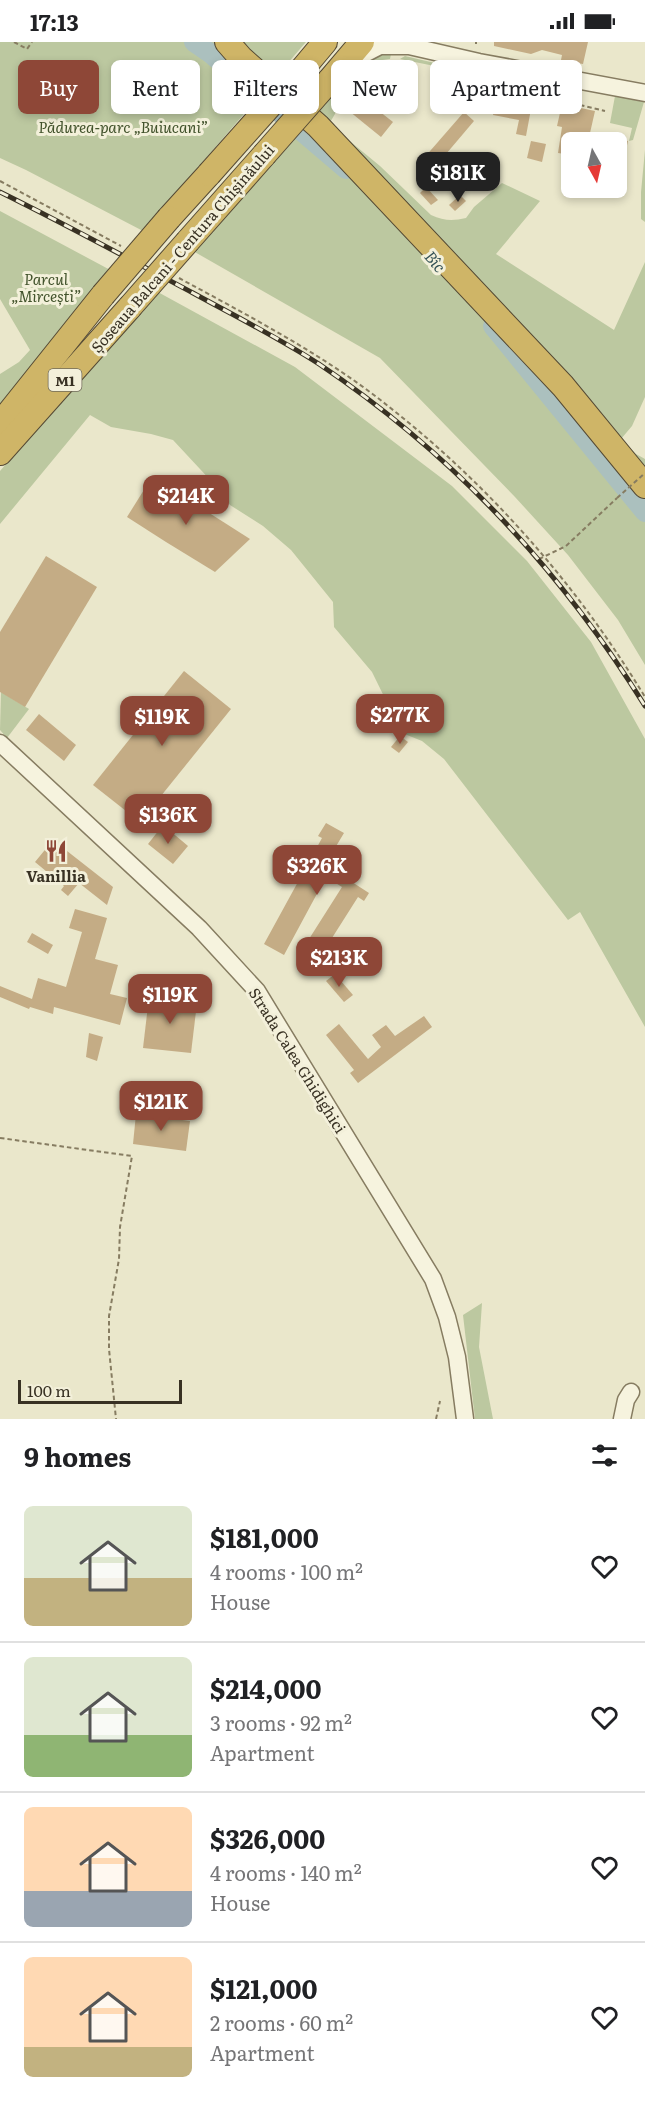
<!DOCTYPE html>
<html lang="en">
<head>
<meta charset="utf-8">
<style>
	:root { --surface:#fff; --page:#f6f6f6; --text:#202124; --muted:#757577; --line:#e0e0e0; --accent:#8e4737 }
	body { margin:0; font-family:Literata,serif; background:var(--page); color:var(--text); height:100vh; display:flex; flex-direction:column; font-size:22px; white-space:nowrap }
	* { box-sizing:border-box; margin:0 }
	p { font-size:20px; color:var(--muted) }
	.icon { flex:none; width:33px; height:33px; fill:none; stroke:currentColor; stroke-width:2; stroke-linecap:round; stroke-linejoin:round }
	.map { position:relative; height:1377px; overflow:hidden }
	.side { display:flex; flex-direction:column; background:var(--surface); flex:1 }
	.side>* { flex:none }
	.guide { position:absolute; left:18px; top:18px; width:609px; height:54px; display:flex; gap:12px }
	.needle { width:39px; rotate:172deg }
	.buttons { position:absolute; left:561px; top:90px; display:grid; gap:12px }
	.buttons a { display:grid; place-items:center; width:66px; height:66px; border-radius:9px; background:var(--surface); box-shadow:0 3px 9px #0003; font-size:30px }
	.scale { position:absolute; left:18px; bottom:15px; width:164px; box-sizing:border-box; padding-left:6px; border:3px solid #383123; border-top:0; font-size:16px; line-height:21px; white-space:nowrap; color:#383123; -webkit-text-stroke:4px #f3f0da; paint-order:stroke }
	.price { position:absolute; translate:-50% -51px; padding:0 14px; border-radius:12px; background:var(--accent); color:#fff; font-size:20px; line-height:39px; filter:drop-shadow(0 2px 3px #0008) }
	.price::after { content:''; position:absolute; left:50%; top:36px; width:18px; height:14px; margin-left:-9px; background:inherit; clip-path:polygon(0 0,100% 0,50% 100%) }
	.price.current { background:#222; color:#fff }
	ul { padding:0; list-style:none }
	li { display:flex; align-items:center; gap:18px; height:150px; padding:0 24px }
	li+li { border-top:2px solid var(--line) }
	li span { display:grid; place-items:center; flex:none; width:168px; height:120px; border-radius:9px; color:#555 }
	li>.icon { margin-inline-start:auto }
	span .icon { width:72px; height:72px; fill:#fffc; stroke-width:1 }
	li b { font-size:26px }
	h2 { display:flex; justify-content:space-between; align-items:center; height:72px; padding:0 24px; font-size:26px }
	.pill { padding:0 21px; border-radius:9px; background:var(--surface); box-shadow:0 3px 9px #0003; font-size:21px; line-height:54px }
	.pill.current { background:var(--accent); color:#fff }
	.status { display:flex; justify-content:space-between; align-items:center; height:42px; padding:0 30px; background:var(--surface); direction:ltr }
	.status svg { height:16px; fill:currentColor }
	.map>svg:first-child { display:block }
	.green { fill:#bcc8a0 }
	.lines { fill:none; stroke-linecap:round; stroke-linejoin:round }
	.river { stroke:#abc0be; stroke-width:20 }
	.building { fill:#c4ac85 }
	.minor-casing { stroke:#867c61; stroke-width:19 }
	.highway-casing { stroke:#544934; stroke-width:26 }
	.path { stroke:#867c61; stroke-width:2; stroke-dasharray:4.5 3; stroke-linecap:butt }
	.minor { stroke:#f6f3de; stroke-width:16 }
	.highway { stroke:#cfb567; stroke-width:24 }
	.rail-casing { stroke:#383123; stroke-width:5 }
	.rail { stroke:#f3f0da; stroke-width:3; stroke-dasharray:9; stroke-linecap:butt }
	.highway-bridge-casing { stroke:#544934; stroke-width:26; stroke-linecap:butt }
	.path-bridge { stroke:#867c61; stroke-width:2; stroke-dasharray:4.5 3; stroke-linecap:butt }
	.highway-bridge { stroke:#cfb567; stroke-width:24 }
	.labels { text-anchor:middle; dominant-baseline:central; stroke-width:6; stroke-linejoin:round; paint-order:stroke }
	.shield { fill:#f3f0da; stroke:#706a5a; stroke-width:1.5 }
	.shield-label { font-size:14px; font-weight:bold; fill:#383123 }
	.park-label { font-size:15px; font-style:italic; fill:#41522b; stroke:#f3f0da }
	.street-label { font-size:15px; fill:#383123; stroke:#f3f0da }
	.poi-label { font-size:15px; font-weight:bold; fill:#383123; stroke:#f3f0da }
	.water-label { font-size:16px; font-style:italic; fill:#345256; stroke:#f3f0da }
</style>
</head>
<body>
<div class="status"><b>17:13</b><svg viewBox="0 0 49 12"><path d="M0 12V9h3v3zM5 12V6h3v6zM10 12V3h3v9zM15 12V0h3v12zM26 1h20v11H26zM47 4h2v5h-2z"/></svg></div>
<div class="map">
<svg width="645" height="1377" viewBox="0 0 645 1377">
	<rect width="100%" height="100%" fill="#eae7cb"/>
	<g class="green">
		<polygon points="0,0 306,0 143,189 26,128 0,116"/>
		<path d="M391 12 390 17 368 20 356 27 338 50 335 72 329 82 380 124 431 173C444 179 453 179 466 176L474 165 502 141 540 159 496 212 614 288 645 220V355L632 384 621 397 636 412 645 417V623L618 578 568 513 515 455 380 316 193 209 353 25 375 13Z"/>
		<polygon points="405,14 473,30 477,40 475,47 469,31 400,17"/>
		<polygon points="615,54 644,60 633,98 629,99 632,86 610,81"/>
		<polygon points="645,108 645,180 641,177 641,150"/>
		<polygon points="0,169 114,230 0,369 0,332 19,320 30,308 0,257"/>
		<polygon points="156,249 295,325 452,444 527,519 591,600 645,697 645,985 580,870 568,878 444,717 422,699 402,691 372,630 334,585 333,560 291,508 263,484 230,463 213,441 173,398 151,392 111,385 90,373 0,482 0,429"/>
		<polygon points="1,650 29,667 7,696 0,688"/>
		<polygon points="482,1261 479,1305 493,1377 475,1377 463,1273"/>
	</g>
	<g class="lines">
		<g class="river">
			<polyline points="194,0 210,11 346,127"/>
			<polyline points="493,284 645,470"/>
		</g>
	</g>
	<g class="building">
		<polygon points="494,0 588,0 583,22 561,18 562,13 542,8 531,12 494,4"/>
		<polygon points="504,43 532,48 529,67 531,67 526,94 516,92 519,78 493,73 495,59 501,54"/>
		<polygon points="356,51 393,80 381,95 344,65"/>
		<polygon points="562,62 595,69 590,91 628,99 625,112 616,110 616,100 572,100 572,113 558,111 562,85 557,84"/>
		<polygon points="464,70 474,79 435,125 424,116"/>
		<polygon points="531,99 546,102 542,120 527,116"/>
		<polygon points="426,145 438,158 431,163 420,151"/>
		<polygon points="460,153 466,159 455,169 449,163"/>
		<polygon points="152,435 192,460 250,497 215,530 166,500 127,475"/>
		<polygon points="46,514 97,545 25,665 0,650 0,590"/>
		<polygon points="184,629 231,667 140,780 93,743"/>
		<polygon points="39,672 76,703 64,719 26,688"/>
		<polygon points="400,694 408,700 399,711 391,705"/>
		<polygon points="326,781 344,791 335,806 348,814 338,831 369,851 364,859 358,855 325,907 309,897 342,845 326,835 284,913 264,902 322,796 318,794"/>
		<polygon points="163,783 188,804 173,822 148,802"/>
		<polygon points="53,798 113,845 107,863 79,841 68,854 61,848 64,844 35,820"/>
		<polygon points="75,867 107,876 95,917 118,923 110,952 127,956 120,983 54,965 53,972 30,965 29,967 0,955 0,944 32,957 38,936 66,945 82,890 69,886"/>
		<polygon points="32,891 53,903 48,912 27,900"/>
		<polygon points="335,932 353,953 344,960 326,939"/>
		<polygon points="149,955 197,961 191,1011 143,1006"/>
		<polygon points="424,974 432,985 358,1041 350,1031 354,1028 326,993 339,982 368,1017 381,1005 372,993 386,983 395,994"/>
		<polygon points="89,991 103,995 97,1019 86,1015"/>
		<polygon points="136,1072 190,1079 186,1109 133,1102"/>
	</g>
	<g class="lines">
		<g class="minor-casing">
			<g id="minor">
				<polyline points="351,19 380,4 409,4 479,20 645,51"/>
				<polyline points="0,701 199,886 257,949 433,1237 447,1275 457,1315 465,1377"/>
				<polyline points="622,1377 626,1358 631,1350"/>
			</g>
		</g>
		<g class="highway-casing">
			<g id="highway">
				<polyline points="227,0 241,16 318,84 563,344 645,444"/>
				<polyline points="299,31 325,0"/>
				<polyline points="329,39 362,0"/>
				<polyline points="169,176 209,132"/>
				<polyline points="188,199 264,113"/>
				<polyline points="0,382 103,253"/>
				<polyline points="0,411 130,265"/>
			</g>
		</g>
		<g class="path">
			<polyline points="14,0 27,7 32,0"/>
			<polyline points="476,0 476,2"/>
			<polyline points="580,63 605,69"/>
			<polyline points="0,139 121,204"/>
			<path d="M179 236C249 274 326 314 388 364 491 445 577 543 645 655"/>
			<polyline points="539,517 566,504 617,456"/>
			<polyline points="0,1096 132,1114 120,1185 119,1217 109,1274 109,1307 116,1377"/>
			<polyline points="436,1377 440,1359"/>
		</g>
		<use href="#minor" class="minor"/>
		<use href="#highway" class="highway"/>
		<g class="rail-casing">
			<path id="rail" d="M0 150C65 182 129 217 193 251 235 274 279 296 319 322 453 412 560 527 645 664"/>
		</g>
		<use href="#rail" class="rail"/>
		<g class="highway-bridge-casing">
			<g id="highway-bridge">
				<polyline points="264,113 329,39"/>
				<polyline points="209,132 299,31"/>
				<polyline points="103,253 169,176"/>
				<polyline points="130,265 188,199"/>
			</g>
		</g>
		<polyline class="path-bridge" points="617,456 644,432"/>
		<use href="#highway-bridge" class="highway-bridge"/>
	</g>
	<defs>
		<g id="restaurant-bare" transform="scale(1.8)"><path d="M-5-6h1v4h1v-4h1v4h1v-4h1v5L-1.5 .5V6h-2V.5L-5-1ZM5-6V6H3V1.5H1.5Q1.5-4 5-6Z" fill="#8e4737" stroke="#f3f0da" stroke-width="2.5" paint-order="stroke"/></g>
	</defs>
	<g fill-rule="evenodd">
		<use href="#restaurant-bare" x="56" y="809"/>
	</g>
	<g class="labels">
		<rect class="shield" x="48.5" y="327" width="33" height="22" rx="4.5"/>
		<g class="shield-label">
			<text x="65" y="338">M1</text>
		</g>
		<g class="park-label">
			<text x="123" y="84">Pădurea-parc „Buiucani”</text>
			<text x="46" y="236">Parcul<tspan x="46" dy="17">„Mircești”</tspan></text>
		</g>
		<g class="street-label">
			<text transform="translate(182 206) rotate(-49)">Șoseaua Balcani - Centura Chișinăului</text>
			<text transform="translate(298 1018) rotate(58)">Strada Calea Ghidighici</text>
		</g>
		<g class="poi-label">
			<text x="56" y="833">Vanillia</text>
		</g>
		<g class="water-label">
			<text transform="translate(436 219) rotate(50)">Bîc</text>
		</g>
	</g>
</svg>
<div class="buttons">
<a><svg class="needle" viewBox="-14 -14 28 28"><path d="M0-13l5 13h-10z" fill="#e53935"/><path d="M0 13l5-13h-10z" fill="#757577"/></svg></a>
</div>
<div class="scale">100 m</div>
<b class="price current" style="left:458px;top:161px">$181K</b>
<b class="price" style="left:186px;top:484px">$214K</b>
<b class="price" style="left:400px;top:703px">$277K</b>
<b class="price" style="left:162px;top:705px">$119K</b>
<b class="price" style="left:168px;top:803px">$136K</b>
<b class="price" style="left:317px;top:854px">$326K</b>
<b class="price" style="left:339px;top:946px">$213K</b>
<b class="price" style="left:170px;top:983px">$119K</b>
<b class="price" style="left:161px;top:1090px">$121K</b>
<div class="guide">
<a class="pill current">Buy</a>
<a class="pill">Rent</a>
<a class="pill">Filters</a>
<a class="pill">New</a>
<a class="pill">Apartment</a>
</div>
</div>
<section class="side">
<h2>9 homes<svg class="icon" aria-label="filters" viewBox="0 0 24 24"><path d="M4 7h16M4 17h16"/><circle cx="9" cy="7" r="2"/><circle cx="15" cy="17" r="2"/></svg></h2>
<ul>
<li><span style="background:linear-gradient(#dfe7d0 60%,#c2b280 0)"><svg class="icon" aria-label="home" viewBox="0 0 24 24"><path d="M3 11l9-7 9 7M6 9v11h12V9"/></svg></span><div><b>$181,000</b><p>4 rooms · 100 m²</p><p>House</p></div><svg class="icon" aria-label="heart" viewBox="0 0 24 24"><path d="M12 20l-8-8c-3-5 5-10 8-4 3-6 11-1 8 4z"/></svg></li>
<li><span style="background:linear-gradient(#dfe7d0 65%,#8fb573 0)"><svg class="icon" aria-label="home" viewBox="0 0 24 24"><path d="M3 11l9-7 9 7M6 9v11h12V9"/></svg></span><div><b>$214,000</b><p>3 rooms · 92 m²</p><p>Apartment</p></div><svg class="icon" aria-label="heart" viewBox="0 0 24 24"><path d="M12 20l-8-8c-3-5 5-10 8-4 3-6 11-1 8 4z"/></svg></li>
<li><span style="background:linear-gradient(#ffd9b3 70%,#9aa5b1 0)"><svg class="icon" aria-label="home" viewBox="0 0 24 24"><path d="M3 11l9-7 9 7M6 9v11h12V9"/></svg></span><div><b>$326,000</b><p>4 rooms · 140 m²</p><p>House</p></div><svg class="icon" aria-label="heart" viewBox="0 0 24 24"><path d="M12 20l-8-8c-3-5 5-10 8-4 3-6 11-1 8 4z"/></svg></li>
<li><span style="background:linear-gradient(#ffd9b3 75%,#c2b280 0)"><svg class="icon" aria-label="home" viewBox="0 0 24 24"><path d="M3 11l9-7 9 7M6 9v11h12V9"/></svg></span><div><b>$121,000</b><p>2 rooms · 60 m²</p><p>Apartment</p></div><svg class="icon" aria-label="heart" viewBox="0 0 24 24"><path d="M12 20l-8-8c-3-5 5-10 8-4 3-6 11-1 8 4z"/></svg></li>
</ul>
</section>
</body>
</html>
